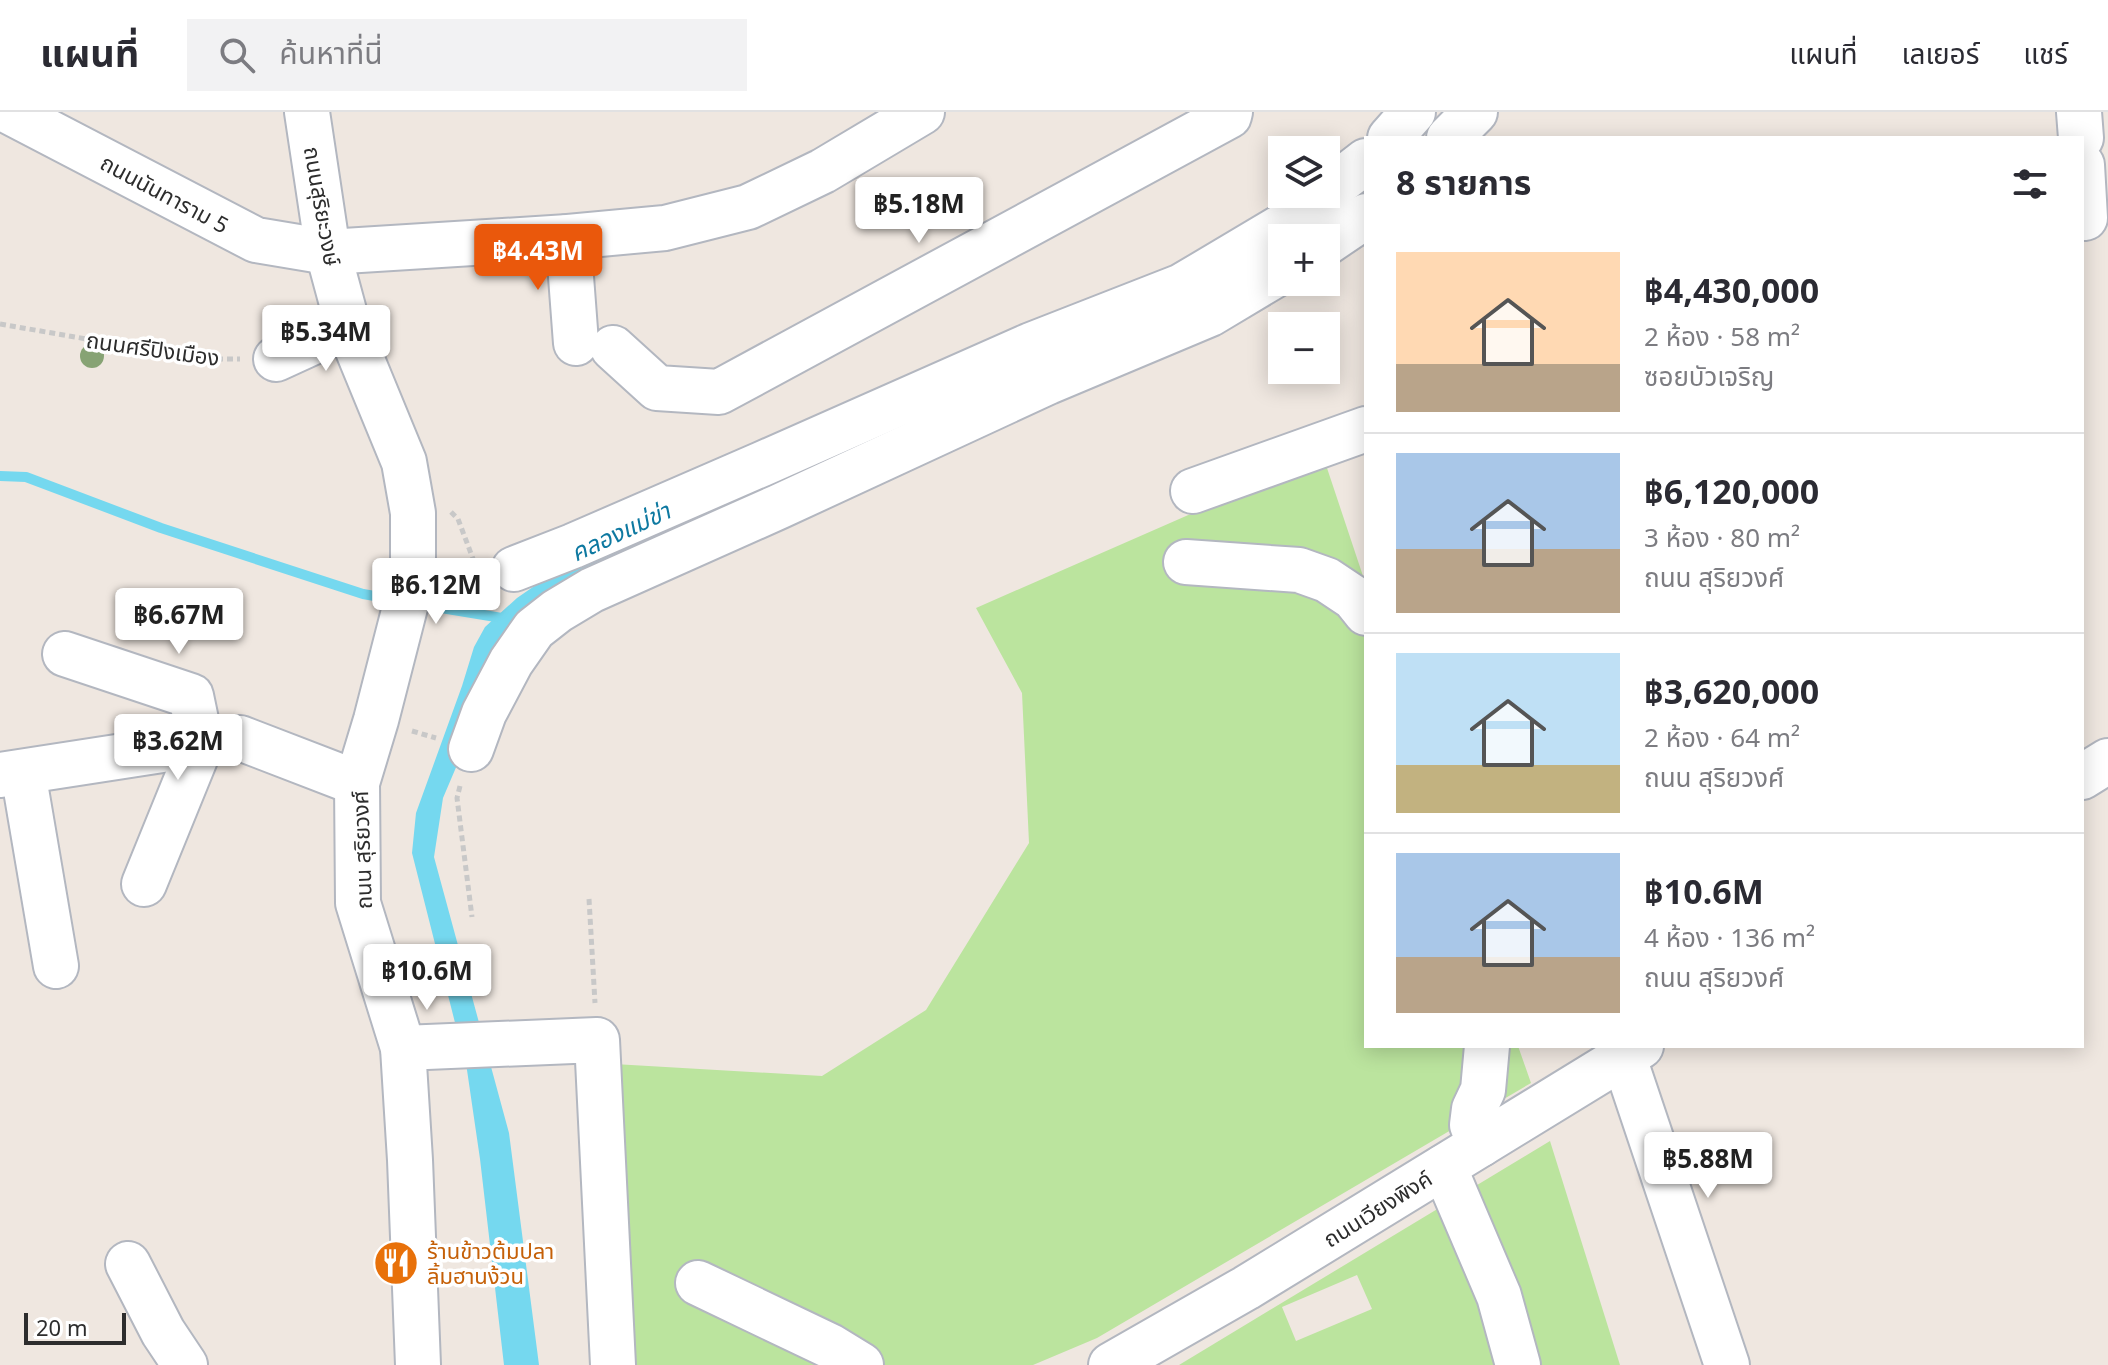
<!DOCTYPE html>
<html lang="th">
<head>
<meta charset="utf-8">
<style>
	:root { --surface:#fff; --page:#f2f2f3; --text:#2b2b33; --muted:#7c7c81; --line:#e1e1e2; --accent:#ea580c }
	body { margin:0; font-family:"Noto Sans","Noto Sans Thai",sans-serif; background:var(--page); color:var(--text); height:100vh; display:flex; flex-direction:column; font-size:30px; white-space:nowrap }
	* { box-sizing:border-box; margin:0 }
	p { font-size:26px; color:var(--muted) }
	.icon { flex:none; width:44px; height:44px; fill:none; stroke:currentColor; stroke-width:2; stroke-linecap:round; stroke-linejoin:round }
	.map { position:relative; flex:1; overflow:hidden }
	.drawer { position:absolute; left:1364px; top:24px; width:720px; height:912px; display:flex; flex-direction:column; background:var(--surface); border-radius:0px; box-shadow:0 4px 20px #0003 }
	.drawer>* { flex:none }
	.buttons { position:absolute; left:1268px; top:24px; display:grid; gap:16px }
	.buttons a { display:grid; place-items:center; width:72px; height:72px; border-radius:0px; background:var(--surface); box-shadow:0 4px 20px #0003; font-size:40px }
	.scale { position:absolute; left:24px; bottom:20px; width:102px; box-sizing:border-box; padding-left:8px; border:4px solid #2d2d2d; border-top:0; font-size:22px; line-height:28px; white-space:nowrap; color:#2d2d2d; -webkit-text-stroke:6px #fff; paint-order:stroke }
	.price { position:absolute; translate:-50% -68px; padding:0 18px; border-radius:8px; background:#fff; color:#222; font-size:26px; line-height:52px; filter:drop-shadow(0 2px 4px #0008) }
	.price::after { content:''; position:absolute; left:50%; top:48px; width:24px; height:18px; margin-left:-12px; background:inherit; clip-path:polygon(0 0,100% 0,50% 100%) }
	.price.current { background:var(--accent); color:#fff }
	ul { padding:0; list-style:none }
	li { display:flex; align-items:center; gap:24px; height:200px; padding:0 32px }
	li+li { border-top:2px solid var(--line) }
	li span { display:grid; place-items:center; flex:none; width:224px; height:160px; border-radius:0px; color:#555 }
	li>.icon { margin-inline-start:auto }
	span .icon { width:96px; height:96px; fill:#fffc; stroke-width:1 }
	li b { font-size:34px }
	h2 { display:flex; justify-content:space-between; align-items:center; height:96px; padding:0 32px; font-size:34px }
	header { display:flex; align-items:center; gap:48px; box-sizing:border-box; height:112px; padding:0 40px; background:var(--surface); border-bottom:2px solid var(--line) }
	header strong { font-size:38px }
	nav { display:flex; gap:44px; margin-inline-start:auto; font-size:28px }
	.search { width:560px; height:72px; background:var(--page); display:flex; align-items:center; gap:20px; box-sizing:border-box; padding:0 28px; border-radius:0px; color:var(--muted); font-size:30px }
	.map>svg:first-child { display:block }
	.green { fill:#bbe49e; fill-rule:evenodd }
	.water { fill:#75d8ef }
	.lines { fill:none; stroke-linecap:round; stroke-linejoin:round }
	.stream { stroke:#75d8ef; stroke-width:10 }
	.minor-casing { stroke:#b3b7c0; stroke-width:48 }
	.path { stroke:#c8c8c8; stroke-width:5; stroke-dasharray:6 4; stroke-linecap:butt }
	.minor { stroke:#fff; stroke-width:44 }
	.tree { fill:#87a374 }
	.labels { text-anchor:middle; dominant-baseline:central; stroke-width:7; stroke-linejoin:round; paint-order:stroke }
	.street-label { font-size:22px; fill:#2d2d2d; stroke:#fff }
	.food-label { font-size:22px; fill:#c56008; stroke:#fff; text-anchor:start }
	.water-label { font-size:24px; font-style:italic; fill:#0e79a1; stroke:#fff }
</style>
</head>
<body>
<header>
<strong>แผนที่</strong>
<div class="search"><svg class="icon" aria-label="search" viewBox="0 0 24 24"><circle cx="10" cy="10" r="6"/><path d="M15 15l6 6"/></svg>ค้นหาที่นี่</div>
<nav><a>แผนที่</a><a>เลเยอร์</a><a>แชร์</a></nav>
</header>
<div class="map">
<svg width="2108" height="1253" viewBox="0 0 2108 1253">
	<rect width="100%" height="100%" fill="#efe7e0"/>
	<g class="green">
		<polygon points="1323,344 1366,473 1366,934 1518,934 1531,971 1097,1226 1033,1253 625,1253 614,952 822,964 926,898 1029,731 1022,581 976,496"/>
		<path d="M1550 1029 1620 1253H1179ZM1357 1163 1372 1197 1296 1229 1282 1195Z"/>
	</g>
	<polygon class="water" points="1366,60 1366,95 1324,126 1282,126 577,474 480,599 443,686 434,745 509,1021 539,1253 504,1253 480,1047 467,958 412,741 416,701 462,574 474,535 485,515 517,486 572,448"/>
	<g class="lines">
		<g class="stream">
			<polyline points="0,364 26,365 161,416 363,482 398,488"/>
			<polyline points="417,492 508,507"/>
		</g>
		<g class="minor-casing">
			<g id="minor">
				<polyline points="10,0 256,128 328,140 568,125 665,116 748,95 823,59 922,0"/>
				<polyline points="307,0 328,140 348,214 404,350 413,401 413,464 376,608 357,671 358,791 403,936 410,1048 418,1253"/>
				<polyline points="2079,0 2081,26"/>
				<polyline points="1390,26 1413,0"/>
				<polyline points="1449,26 1475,0"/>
				<polyline points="2082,53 2085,106"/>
				<polyline points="1326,80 1366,49"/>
				<polyline points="568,125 576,231"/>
				<polyline points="1326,131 1366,104"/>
				<polyline points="613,236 657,276 719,280 1229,4 1230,0"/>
				<polyline points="276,247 348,214"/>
				<polyline points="1193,379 1366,317"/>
				<polyline points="1186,450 1299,458 1327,468 1354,486 1366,501"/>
				<polyline points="514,457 573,434 762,352 1031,233 1182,174 1283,114 1324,82"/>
				<polyline points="65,542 191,584 201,632 144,772"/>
				<polyline points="471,637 484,601 511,550 534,517 557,499 592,478 778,395 1048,270 1210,202 1282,159"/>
				<polyline points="23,660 56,854"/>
				<polyline points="0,663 240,626 357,671"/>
				<polyline points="2082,665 2108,649"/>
				<polyline points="1620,934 1727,1253"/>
				<polyline points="403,936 597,928 613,1253"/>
				<polyline points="1481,1032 1472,1013 1474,997 1483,978 1487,934"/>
				<polyline points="1444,1055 1499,1184 1518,1253"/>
				<polyline points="128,1152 163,1220 185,1253"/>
				<polyline points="698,1171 830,1234 861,1253"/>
				<polyline points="1111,1253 1246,1176 1641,934"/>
			</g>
		</g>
		<g class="path">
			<polyline points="0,212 202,247 240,247"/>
			<polyline points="451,400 458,407 475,452"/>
			<polyline points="412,619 436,626"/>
			<polyline points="460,674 457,686 472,805"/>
			<polyline points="589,787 595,891"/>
		</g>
		<use href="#minor" class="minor"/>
	</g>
	<circle class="tree" cx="92" cy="244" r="12"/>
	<defs>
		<g id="restaurant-disc" transform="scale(2.3)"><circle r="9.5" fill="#e8710a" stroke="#fff"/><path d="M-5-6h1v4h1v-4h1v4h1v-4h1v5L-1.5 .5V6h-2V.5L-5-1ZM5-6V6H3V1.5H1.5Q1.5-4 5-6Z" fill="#fff"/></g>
	</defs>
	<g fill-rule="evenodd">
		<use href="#restaurant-disc" x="396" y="1151"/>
	</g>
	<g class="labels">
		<g class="street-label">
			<text transform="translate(165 81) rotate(28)">ถนนนันทาราม 5</text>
			<text transform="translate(323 94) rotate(80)">ถนนสุริยะวงษ์</text>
			<text transform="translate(153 236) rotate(8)">ถนนศรีปิงเมือง</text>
			<text transform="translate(361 738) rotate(-92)">ถนน สุริยวงศ์</text>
			<text transform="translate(1377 1096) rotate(-32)">ถนนเวียงพิงค์</text>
		</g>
		<g class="food-label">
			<text x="427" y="1138">ร้านข้าวต้มปลา<tspan x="427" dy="25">ลิ้มฮานง้วน</tspan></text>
		</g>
		<g class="water-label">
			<text transform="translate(620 419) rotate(-25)">คลองแม่ข่า</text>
		</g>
	</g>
</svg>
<div class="buttons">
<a><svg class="icon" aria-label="layers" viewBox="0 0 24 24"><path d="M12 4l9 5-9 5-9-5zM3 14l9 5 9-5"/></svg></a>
<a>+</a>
<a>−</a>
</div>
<div class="scale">20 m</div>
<b class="price" style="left:919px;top:133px">฿5.18M</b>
<b class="price current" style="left:538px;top:180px">฿4.43M</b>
<b class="price" style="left:326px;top:261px">฿5.34M</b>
<b class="price" style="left:436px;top:514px">฿6.12M</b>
<b class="price" style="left:179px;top:544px">฿6.67M</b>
<b class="price" style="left:178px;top:670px">฿3.62M</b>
<b class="price" style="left:427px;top:900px">฿10.6M</b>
<b class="price" style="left:1708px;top:1088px">฿5.88M</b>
<section class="drawer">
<h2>8 รายการ<svg class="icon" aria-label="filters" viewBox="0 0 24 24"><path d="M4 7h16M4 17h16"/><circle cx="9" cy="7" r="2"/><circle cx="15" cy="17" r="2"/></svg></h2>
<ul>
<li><span style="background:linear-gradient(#ffd9b3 70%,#b9a48a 0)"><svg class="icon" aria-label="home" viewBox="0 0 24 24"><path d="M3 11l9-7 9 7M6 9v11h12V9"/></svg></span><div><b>฿4,430,000</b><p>2 ห้อง · 58 m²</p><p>ซอยบัวเจริญ</p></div></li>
<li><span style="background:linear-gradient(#a9c7e8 60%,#b9a48a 0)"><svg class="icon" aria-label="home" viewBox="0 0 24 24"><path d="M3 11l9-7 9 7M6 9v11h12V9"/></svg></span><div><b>฿6,120,000</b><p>3 ห้อง · 80 m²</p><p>ถนน สุริยวงศ์</p></div></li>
<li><span style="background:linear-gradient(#bfe0f5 70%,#c2b280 0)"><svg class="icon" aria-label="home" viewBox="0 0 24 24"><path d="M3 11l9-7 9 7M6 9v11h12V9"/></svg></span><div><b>฿3,620,000</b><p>2 ห้อง · 64 m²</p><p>ถนน สุริยวงศ์</p></div></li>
<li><span style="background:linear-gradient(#a9c7e8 65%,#b9a48a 0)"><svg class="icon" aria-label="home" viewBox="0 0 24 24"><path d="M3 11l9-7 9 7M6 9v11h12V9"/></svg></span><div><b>฿10.6M</b><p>4 ห้อง · 136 m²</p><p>ถนน สุริยวงศ์</p></div></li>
</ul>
</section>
</div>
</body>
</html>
